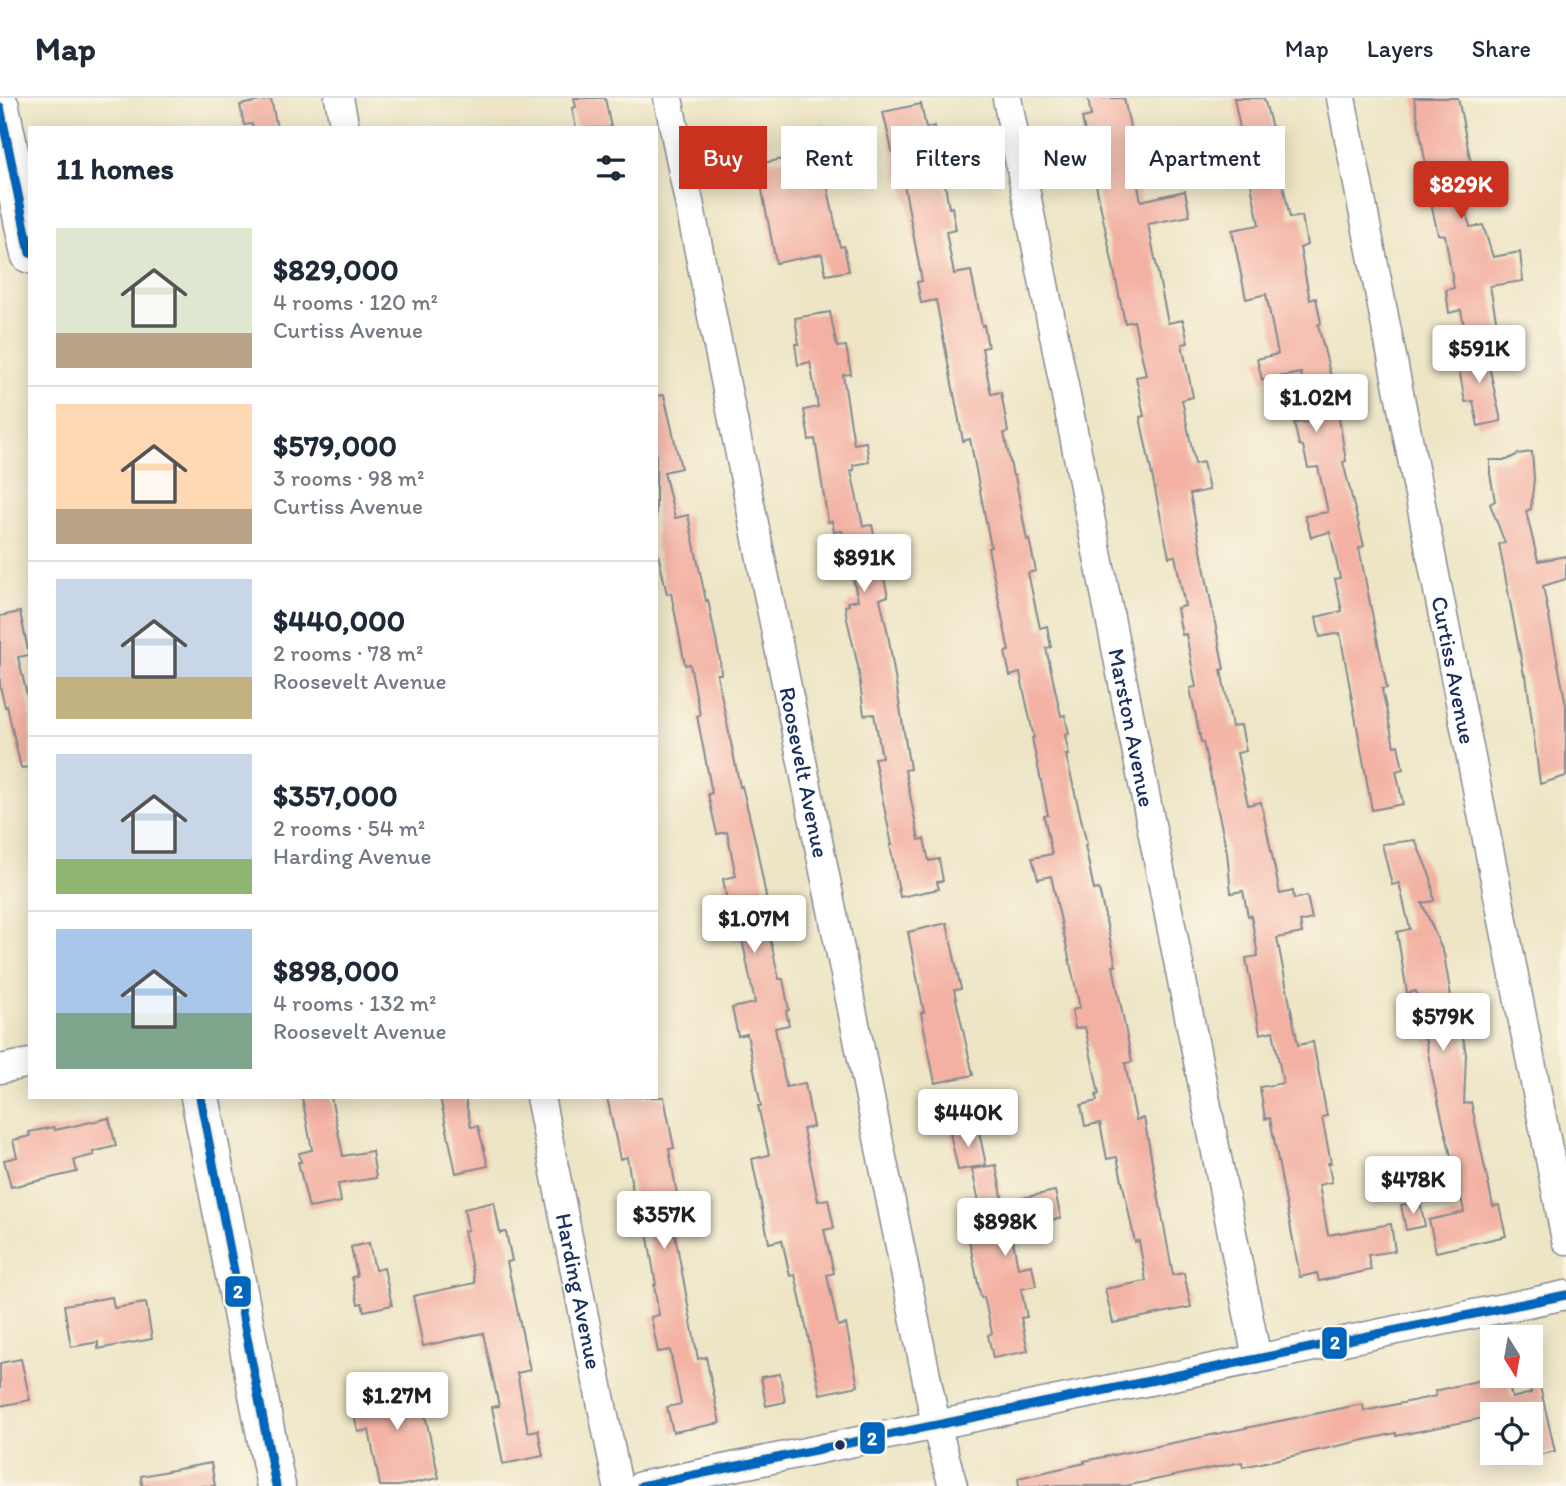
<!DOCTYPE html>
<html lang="en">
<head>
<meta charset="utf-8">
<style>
	:root { --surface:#fff; --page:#f6f6f7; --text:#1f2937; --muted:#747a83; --line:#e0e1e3; --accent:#c8321e }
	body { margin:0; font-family:Itim,sans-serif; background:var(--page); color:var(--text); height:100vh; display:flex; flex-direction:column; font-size:26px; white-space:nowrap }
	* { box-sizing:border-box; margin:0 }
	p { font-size:23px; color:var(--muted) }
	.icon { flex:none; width:38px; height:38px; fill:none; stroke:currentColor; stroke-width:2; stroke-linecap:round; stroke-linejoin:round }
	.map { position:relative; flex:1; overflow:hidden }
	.drawer { position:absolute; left:28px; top:28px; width:630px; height:973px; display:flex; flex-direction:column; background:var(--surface); border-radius:0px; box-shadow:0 4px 18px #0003 }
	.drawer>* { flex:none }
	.top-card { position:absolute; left:679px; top:28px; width:665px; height:63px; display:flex; gap:14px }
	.needle { width:46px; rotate:169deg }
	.tools { position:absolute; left:1480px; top:1227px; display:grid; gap:14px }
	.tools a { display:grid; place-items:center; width:63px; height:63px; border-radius:0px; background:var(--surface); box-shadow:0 4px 18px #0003; font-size:35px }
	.price { position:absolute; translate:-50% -60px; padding:0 16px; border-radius:7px; background:#fff; color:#222; font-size:23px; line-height:46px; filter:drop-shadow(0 2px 4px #0008) }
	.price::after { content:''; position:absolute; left:50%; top:42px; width:21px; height:16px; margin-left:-10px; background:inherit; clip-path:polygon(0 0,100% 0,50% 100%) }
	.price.on { background:var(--accent); color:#fff }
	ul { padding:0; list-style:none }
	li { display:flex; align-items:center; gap:21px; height:175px; padding:0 28px }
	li+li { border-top:2px solid var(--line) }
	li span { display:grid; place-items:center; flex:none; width:196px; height:140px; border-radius:0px; color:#555 }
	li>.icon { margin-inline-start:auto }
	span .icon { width:84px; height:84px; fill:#fffc; stroke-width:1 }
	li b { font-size:30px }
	h2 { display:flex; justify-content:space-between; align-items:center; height:84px; padding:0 28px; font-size:30px }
	.tag { padding:0 24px; border-radius:0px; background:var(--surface); box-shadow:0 4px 18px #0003; font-size:24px; line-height:63px }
	.tag.on { background:var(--accent); color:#fff }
	header { display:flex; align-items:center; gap:42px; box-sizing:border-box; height:98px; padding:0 35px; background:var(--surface); border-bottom:2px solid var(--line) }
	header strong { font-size:33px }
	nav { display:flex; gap:38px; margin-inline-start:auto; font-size:24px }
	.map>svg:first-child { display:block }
	.building { fill:#f3b1a3 }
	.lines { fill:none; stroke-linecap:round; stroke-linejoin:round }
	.minor-casing { stroke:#848a92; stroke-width:31 }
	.primary-casing { stroke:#848a92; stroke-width:41 }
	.minor { stroke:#fff; stroke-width:28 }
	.primary { stroke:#fff; stroke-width:38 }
	.bus-1-casing { stroke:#fcf5e5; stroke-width:14 }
	.bus-1 { stroke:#0065bd; stroke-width:9 }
	.bus-dot { fill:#1b2f5e; stroke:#fcf5e5; stroke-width:2.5 }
	.labels { text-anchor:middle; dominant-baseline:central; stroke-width:6; stroke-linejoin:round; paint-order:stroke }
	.street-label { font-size:23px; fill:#1b2f5e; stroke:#fcf5e5 }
	.line-badge { stroke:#fcf5e5; stroke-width:2.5 }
	.badge-label { font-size:19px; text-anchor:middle; font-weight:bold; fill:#fff }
</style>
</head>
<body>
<header>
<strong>Map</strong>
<nav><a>Map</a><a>Layers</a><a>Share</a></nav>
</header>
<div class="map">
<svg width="1566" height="1388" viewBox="0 0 1566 1388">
	<rect width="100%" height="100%" fill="#fcf5e5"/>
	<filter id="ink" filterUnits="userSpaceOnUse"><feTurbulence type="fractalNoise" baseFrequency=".0143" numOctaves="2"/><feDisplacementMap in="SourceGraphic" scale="14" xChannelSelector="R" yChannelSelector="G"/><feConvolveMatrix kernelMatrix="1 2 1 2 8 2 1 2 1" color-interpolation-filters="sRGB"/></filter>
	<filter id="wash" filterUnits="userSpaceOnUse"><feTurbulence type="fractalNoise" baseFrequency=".00686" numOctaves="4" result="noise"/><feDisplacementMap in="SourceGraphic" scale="28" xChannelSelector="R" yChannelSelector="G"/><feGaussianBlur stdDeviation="1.57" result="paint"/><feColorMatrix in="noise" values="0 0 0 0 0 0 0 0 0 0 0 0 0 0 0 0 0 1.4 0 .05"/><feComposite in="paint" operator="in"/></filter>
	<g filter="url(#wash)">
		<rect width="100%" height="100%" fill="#ede5c5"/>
		<g id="blocks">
			<g class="building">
				<polygon points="574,0 605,0 611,30 576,30 572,10 576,9"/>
				<polygon points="1088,0 1124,0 1132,39 1128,40 1141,103 1185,93 1190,118 1148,126 1168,225 1183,222 1188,245 1182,246 1193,299 1182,302 1195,366 1203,364 1209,392 1190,396 1224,571 1221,572 1232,629 1241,627 1246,653 1237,655 1248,707 1261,704 1280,796 1293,793 1294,801 1307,798 1312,821 1300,824 1302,835 1277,840 1298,947 1313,944 1327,1018 1322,1019 1331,1065 1328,1065 1332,1084 1319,1087 1328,1137 1391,1126 1395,1153 1368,1157 1371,1172 1319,1183 1317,1175 1300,1179 1270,1020 1265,1021 1260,989 1283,985 1273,933 1260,936 1246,860 1258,858 1251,817 1248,818 1243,793 1231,795 1227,754 1203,644 1201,644 1190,590 1196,589 1186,536 1182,537 1177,510 1185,508 1175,458 1169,459 1140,319 1144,318 1136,279 1146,277 1134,223 1125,225 1082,20 1091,18"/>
				<polygon points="1234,0 1264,0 1272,30 1276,29 1280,51 1276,53 1290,120 1302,118 1307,147 1300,150 1310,202 1316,200 1321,225 1318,227 1335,295 1346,363 1343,364 1364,448 1359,450 1387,590 1382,591 1394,648 1398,647 1403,671 1396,673 1403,706 1372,712 1340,535 1320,539 1316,519 1342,513 1335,481 1340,480 1330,434 1311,439 1305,418 1328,414 1318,369 1308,370 1303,348 1299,347 1294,325 1308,324 1301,275 1262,282 1257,261 1278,256 1266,196 1246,201 1232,132 1259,127"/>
				<polygon points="1414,0 1458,0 1471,65 1453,69 1470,129 1483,127 1493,159 1520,154 1523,183 1490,188 1499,238 1467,243 1461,212 1449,215 1446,192 1454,190 1445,137 1438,136 1429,97 1431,96"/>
				<polygon points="271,1 277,30 253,30 252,26 244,27 240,7"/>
				<polygon points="921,6 926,30 935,28 949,110 952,109 956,132 946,134 954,176 971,173 982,228 984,227 988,249 982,250 991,296 1001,294 1008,334 1004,335 1013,378 1015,378 1027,442 1029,441 1036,473 1028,475 1040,530 1047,528 1051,549 1046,550 1061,618 1065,617 1069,636 1065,637 1069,657 1066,657 1087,746 1085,747 1094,792 1099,791 1116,868 1113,868 1132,964 1125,965 1136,1022 1144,1020 1173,1177 1184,1175 1191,1209 1113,1225 1105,1191 1146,1183 1139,1143 1135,1144 1117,1059 1107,1061 1100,1025 1085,1028 1081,1007 1097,1003 1096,997 1099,996 1085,929 1075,931 1072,912 1080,910 1051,778 1038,781 1032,760 1052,756 1044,718 1048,717 1032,640 1034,640 1020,575 1010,578 1005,554 1009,553 988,450 991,449 970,341 963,343 936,202 921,205 917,184 922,183 903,81 899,82 883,14"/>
				<polygon points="821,31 826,56 821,57 840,149 844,148 849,173 826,177 822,156 776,165 757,66 800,58 796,36"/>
				<polygon points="830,214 837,249 846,248 851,276 843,277 854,346 866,344 869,364 853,367 854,372 851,373 863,428 872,427 888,498 880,501 888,536 910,671 905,672 919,742 924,741 929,763 939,761 943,783 937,784 939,791 900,799 890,747 892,747 874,660 882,659 874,616 864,617 858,568 847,521 845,508 849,507 848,504 858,502 842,433 834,434 832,423 828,424 815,341 809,342 804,312 818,309 810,264 798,267 795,246 799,246 795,220"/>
				<polygon points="1485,249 1501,323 1478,328 1473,303 1465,304 1456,254"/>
				<polygon points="664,297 681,370 664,374 675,420 688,417 706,503 708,502 720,562 721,576 717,576 740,689 742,688 756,746 773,835 769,835 779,881 783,881 789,912 786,913 789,927 775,930 786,989 805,985 813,1029 803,1031 818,1103 828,1101 834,1130 824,1132 834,1175 827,1177 838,1228 846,1226 858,1288 820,1296 797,1185 795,1177 790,1178 782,1142 769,1145 752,1061 769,1057 758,1008 761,1008 747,936 738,938 732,910 755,905 742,841 731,843 727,824 731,823 723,781 736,778 727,734 717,736 708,696 712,695 697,618 700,617 690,566 685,567 671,495 667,496 656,447 656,298"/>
				<polygon points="1532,354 1534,380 1531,411 1526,413 1538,463 1566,458 1566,481 1543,488 1566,607 1566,678 1540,686 1526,577 1524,577 1499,446 1505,445 1490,406 1495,403 1490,376 1490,362 1507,362 1518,356"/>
				<polygon points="20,514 29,557 18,559 30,610 30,669 21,670 7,608 5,609 0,588 0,518"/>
				<polygon points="1415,742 1431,780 1434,803 1422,805 1444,856 1454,917 1459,916 1466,956 1464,1006 1471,1004 1493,1108 1499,1107 1506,1138 1436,1154 1429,1122 1464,1114 1457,1074 1455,1075 1434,986 1416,893 1407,895 1397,834 1410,831 1399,785 1392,787 1382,746"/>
				<polygon points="947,825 961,891 954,892 973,977 935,985 921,915 924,914 908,834"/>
				<polygon points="302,999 331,999 343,1058 372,1053 376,1080 338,1086 341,1104 309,1110 298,1064 301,1064 299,1055 312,1052"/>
				<polygon points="440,999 465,999 471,1029 478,1028 488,1068 456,1075"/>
				<polygon points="607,999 664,999 674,1050 669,1051 681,1119 672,1120 698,1261 706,1259 720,1325 673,1334 667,1309 681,1306 670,1252 658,1254 651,1219 659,1217 654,1187 656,1187 641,1099 634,1100 627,1059 620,1061"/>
				<polygon points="109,1020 116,1048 93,1054 94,1057 74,1062 77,1074 11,1089 4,1062 17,1059 13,1042 30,1038 29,1034 54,1029 55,1032"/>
				<polygon points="978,1029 986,1067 958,1072 950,1035"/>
				<polygon points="996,1067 1003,1104 1055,1093 1061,1120 1011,1131 1018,1170 1032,1167 1036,1188 1021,1191 1027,1219 1021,1220 1028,1253 993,1260 988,1237 992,1235 984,1199 981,1200 967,1132 984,1128 972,1071"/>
				<polygon points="1420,1103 1425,1128 1406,1132 1401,1107"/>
				<polygon points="494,1104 500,1135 506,1134 512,1163 507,1164 530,1272 517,1275 528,1334 538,1332 543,1358 503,1366 492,1309 499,1308 483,1235 423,1248 413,1198 475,1185 464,1133 468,1132 464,1111"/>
				<polygon points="369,1145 375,1172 384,1170 392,1207 364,1213 362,1205 358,1206 352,1179 357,1178 351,1149"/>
				<polygon points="112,1199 114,1210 146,1205 152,1241 98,1251 98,1244 71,1249 64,1207"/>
				<polygon points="21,1261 30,1302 0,1308 0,1265"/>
				<polygon points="780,1276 785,1304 766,1308 761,1279"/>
				<polygon points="1497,1278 1507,1278 1512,1300 1531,1295 1531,1285 1539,1284 1555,1353 1531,1359 1531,1316 1493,1316 1493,1318 1396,1338 1396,1335 1243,1369 1242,1364 1125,1388 1019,1388 1018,1380 1085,1365 1084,1363 1363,1306 1364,1313 1436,1298 1435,1293"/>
				<polygon points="417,1280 439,1380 399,1388 380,1388 369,1332 358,1334 349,1294"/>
				<polygon points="211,1365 215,1388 142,1388 141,1378"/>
			</g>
		</g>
	</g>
	<g filter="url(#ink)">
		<use href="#blocks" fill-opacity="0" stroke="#848a92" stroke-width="2"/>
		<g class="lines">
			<g class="minor-casing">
				<g id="minor">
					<polyline points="339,0 345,30"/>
					<path id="s1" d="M668 0 936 1327 953 1388"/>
					<path id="s2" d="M1007 0 1257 1261"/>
					<path id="s3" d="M1341 0 1566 1142"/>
					<polyline points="0,971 30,965"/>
					<path id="s4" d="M540 999 618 1388"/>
					<polyline points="641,1388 1566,1197"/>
				</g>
			</g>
			<g class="primary-casing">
				<g id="primary">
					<polyline points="0,9 30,156"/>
					<polyline points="200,999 276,1388"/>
				</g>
			</g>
			<use href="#minor" class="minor"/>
			<use href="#primary" class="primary"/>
			<g class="bus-1-casing">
				<g id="bus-1">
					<polyline points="0,9 30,155"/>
					<polyline points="200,999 276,1388"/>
					<polyline points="641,1388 1566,1197"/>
				</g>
			</g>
			<use href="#bus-1" class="bus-1"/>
		</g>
	</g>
	<circle class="bus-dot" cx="840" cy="1347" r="6"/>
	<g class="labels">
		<g class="street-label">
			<text stroke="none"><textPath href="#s3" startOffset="583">Curtiss Avenue</textPath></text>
			<text stroke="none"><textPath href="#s2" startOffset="642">Marston Avenue</textPath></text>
			<text stroke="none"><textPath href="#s1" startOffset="688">Roosevelt Avenue</textPath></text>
			<text stroke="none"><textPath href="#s4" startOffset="198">Harding Avenue</textPath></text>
		</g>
	</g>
	<g class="line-badge">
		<rect x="224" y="1177" width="28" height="33" rx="7" fill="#0065bd"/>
		<rect x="1321" y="1228" width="27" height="34" rx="7" fill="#0065bd"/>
		<rect x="859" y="1323" width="27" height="34" rx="7" fill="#0065bd"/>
	</g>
	<g class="badge-label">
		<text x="238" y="1200">2</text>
		<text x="1335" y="1251">2</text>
		<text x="872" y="1347">2</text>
	</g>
</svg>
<div class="tools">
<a><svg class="needle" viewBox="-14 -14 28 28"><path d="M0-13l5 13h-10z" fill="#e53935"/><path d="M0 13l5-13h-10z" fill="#747a83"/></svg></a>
<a><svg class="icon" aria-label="locate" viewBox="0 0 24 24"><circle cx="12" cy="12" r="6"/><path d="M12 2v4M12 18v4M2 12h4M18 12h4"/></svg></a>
</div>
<b class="price on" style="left:1461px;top:123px">$829K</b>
<b class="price" style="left:1479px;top:287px">$591K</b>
<b class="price" style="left:1316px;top:336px">$1.02M</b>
<b class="price" style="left:864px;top:496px">$891K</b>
<b class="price" style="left:754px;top:857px">$1.07M</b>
<b class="price" style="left:1443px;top:955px">$579K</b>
<b class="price" style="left:968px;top:1051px">$440K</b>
<b class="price" style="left:1413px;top:1118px">$478K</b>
<b class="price" style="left:664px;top:1153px">$357K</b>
<b class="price" style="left:1005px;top:1160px">$898K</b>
<b class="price" style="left:397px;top:1334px">$1.27M</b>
<div class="top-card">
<a class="tag on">Buy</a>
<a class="tag">Rent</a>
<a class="tag">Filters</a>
<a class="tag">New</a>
<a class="tag">Apartment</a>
</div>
<section class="drawer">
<h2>11 homes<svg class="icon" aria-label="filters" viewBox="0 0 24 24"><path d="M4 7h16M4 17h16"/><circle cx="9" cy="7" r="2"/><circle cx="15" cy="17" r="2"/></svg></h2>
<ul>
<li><span style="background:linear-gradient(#dfe7d0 75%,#b9a48a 0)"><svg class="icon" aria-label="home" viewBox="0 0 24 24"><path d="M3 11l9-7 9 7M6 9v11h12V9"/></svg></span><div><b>$829,000</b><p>4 rooms · 120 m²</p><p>Curtiss Avenue</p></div></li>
<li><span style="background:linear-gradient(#ffd9b3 75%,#b9a48a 0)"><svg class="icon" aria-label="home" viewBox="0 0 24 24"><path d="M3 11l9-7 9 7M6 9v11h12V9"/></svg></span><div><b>$579,000</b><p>3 rooms · 98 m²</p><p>Curtiss Avenue</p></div></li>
<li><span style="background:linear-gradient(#c9d6e8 70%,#c2b280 0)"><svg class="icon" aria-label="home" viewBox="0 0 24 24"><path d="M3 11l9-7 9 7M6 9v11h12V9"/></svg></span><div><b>$440,000</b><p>2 rooms · 78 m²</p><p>Roosevelt Avenue</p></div></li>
<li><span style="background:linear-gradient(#c9d6e8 75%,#8fb573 0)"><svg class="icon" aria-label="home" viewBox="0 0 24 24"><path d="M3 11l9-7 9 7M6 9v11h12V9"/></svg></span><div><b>$357,000</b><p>2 rooms · 54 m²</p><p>Harding Avenue</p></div></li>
<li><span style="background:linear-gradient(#a9c7e8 60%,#7fa58c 0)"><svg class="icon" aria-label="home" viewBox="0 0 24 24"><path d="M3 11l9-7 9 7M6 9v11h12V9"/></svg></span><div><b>$898,000</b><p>4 rooms · 132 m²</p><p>Roosevelt Avenue</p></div></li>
</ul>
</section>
</div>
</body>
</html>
